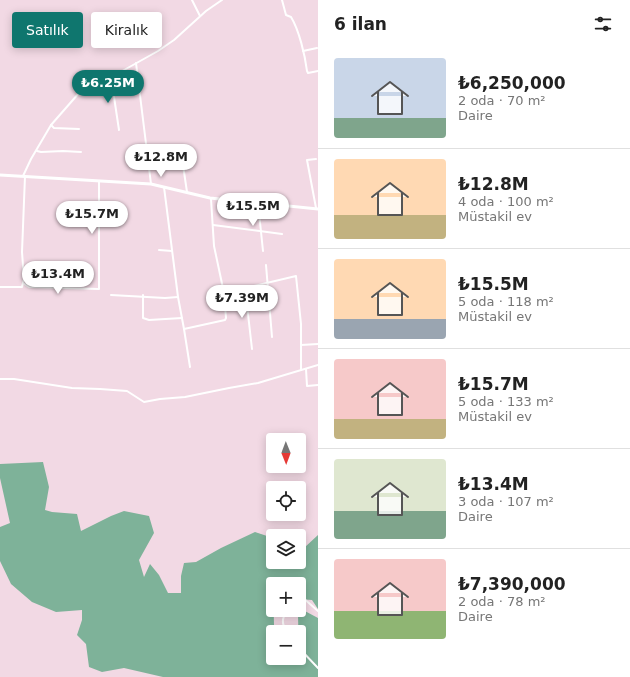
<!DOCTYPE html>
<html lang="tr">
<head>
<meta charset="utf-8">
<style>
	:root { --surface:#fff; --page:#f2f2f2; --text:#222; --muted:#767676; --line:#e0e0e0; --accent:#0f766e }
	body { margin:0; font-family:"DejaVu Sans",sans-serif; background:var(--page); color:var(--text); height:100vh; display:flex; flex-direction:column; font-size:15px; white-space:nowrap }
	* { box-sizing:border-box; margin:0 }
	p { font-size:13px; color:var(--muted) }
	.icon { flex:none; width:22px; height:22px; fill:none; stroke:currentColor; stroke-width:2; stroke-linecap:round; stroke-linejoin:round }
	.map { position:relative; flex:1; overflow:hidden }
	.panel { display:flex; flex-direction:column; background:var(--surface); width:312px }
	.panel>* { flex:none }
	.banner { position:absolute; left:12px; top:12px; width:246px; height:36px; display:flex; gap:8px }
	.needle { width:26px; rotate:179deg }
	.fabs { position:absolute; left:266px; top:433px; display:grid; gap:8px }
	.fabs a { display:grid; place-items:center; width:40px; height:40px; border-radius:4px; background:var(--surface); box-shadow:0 2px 10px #0003; font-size:20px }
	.price { position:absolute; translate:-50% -34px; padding:0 9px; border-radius:14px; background:#fff; color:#222; font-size:13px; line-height:26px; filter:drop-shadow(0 1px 2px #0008) }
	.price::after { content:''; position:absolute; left:50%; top:24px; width:12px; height:9px; margin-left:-6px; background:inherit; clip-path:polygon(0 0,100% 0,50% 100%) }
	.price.on { background:var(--accent); color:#fff }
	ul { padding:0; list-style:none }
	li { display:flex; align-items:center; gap:12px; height:100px; padding:0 16px }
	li+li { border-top:1px solid var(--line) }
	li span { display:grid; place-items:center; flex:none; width:112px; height:80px; border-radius:4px; color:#555 }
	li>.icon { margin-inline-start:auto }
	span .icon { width:48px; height:48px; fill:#fffc; stroke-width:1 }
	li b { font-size:17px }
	h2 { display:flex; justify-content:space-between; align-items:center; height:48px; padding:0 16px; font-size:17px }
	.tag { padding:0 14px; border-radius:4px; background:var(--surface); box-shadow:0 2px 10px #0003; font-size:14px; line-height:36px }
	.tag.on { background:var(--accent); color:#fff }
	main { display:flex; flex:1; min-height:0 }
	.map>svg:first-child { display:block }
	.forest { fill:#7eb299 }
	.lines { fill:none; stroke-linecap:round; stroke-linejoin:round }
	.minor { stroke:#fff; stroke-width:2 }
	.secondary { stroke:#fff; stroke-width:3 }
</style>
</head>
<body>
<main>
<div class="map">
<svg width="318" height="677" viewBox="0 0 318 677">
	<rect width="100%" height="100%" fill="#f2d9e4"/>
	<polygon class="forest" points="43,462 49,487 45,510 52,512 77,514 81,531 111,516 124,511 149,516 154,533 139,560 144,577 150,564 159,575 168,593 181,593 181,576 184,563 196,562 221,548 255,532 273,538 273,562 299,562 299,548 304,548 318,535 318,609 312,600 299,599 299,584 273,584 274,625 281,632 273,632 273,658 299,658 298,615 301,609 318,618 318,677 163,677 124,668 102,672 89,667 86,644 77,635 82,620 82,610 56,612 32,602 11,584 0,561 0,527 10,523 0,478 0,464"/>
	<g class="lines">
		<g class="minor">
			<polyline points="192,0 200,16"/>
			<path d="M282 0 286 15 291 17C299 30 305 55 307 71L308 73 318 71"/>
			<polyline points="303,51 317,48"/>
			<polyline points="136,63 151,184"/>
			<polyline points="111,77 119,130"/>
			<polyline points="51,125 54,128 79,129"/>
			<polyline points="147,145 180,145 187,192"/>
			<polyline points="37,151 41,152 63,151 81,152"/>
			<polyline points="316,159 307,160 316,208"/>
			<polyline points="23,176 31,159 51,125 79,93 108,79 158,51 174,40 206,11 222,0"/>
			<polyline points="164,187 178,297 184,329 190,367"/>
			<polyline points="258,203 263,251"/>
			<polyline points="213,225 282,234"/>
			<polyline points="159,250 172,251"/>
			<polyline points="266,265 272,337"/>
			<polyline points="23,283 29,287 99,289 99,181"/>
			<polyline points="0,287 22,287 24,279 22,252 25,176"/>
			<polyline points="245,288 252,349"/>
			<polyline points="224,293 296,276 301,324 301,370"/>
			<polyline points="111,295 165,298 178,297"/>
			<polyline points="143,295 143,318 149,320 182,318"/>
			<polyline points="184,329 225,320 226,318 224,293 214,246 211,199"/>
			<polyline points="301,345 318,344"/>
			<polyline points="306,369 307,386 318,385"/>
			<polyline points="0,379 14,379 72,388 100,389 127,391 144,402 160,399 185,397 229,388 258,383 318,365"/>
			<polyline points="299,597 302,597 318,611"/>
			<path d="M287 632C281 623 282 619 287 610"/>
			<polyline points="299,648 318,668"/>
		</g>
		<polyline class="secondary" points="0,175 151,184 210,198 318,209"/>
	</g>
</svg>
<div class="fabs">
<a><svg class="needle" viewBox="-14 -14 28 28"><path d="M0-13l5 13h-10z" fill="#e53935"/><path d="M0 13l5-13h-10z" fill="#767676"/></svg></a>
<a><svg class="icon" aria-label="locate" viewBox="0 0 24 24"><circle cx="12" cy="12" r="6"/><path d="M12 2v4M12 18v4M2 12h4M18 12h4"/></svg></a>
<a><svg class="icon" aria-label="layers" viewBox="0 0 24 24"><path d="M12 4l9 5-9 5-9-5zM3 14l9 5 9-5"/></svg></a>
<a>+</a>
<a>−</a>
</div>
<b class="price on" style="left:108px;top:104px">₺6.25M</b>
<b class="price" style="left:161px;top:178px">₺12.8M</b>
<b class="price" style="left:253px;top:227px">₺15.5M</b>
<b class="price" style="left:92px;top:235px">₺15.7M</b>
<b class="price" style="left:58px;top:295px">₺13.4M</b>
<b class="price" style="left:242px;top:319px">₺7.39M</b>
<div class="banner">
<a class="tag on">Satılık</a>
<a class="tag">Kiralık</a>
</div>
</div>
<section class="panel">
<h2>6 ilan<svg class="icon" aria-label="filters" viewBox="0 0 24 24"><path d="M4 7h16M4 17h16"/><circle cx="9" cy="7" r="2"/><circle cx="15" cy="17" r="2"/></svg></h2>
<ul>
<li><span style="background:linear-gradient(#c9d6e8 75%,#7fa58c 0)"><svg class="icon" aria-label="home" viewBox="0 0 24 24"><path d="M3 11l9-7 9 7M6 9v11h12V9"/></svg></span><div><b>₺6,250,000</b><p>2 oda · 70 m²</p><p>Daire</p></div></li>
<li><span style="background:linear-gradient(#ffd9b3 70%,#c2b280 0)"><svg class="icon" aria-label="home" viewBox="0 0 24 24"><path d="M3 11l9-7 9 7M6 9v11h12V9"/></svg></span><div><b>₺12.8M</b><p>4 oda · 100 m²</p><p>Müstakil ev</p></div></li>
<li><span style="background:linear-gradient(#ffd9b3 75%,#9aa5b1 0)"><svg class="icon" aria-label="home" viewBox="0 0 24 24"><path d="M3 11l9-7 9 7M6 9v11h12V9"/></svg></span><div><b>₺15.5M</b><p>5 oda · 118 m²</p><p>Müstakil ev</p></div></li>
<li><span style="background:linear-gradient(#f6c9c9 75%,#c2b280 0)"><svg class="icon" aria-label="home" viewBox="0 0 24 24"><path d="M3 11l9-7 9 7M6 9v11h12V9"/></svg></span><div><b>₺15.7M</b><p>5 oda · 133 m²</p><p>Müstakil ev</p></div></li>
<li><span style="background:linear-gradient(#dfe7d0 65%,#7fa58c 0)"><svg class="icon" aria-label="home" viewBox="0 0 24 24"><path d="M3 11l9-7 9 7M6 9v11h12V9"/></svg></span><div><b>₺13.4M</b><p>3 oda · 107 m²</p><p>Daire</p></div></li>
<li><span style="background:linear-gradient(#f6c9c9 65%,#8fb573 0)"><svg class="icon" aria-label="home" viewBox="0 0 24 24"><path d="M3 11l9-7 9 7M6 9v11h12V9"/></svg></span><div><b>₺7,390,000</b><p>2 oda · 78 m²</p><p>Daire</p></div></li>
</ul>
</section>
</main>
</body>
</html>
